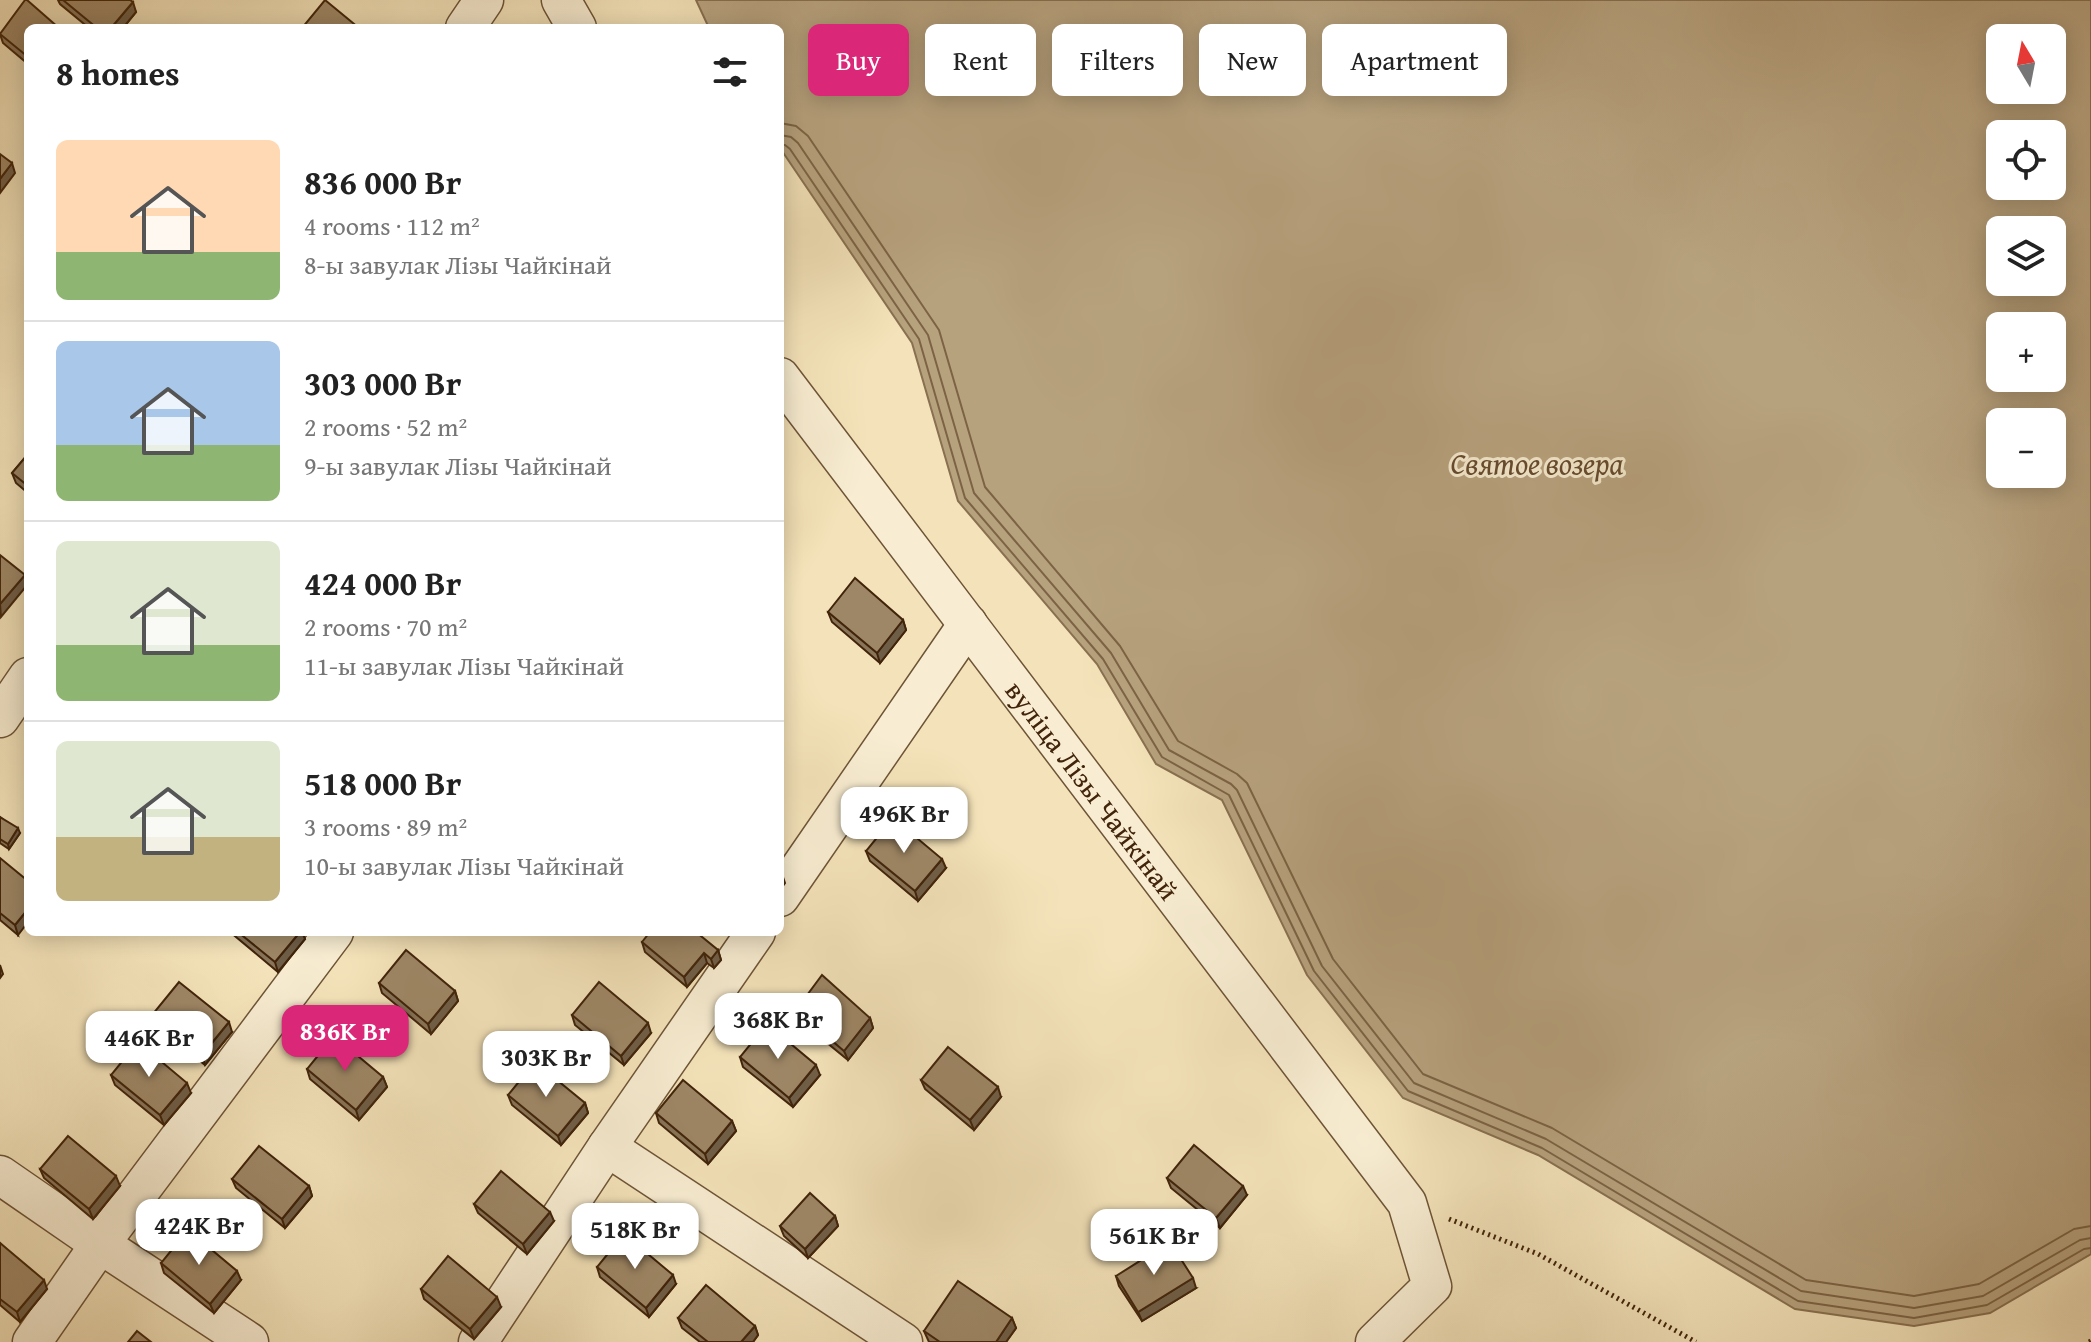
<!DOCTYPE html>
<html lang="en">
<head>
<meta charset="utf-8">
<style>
	:root { --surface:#fff; --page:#f6f6f6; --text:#222; --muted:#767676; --line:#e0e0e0; --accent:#db2777 }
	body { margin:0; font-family:"Gentium Book Plus",serif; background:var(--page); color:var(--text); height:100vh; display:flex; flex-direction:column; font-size:30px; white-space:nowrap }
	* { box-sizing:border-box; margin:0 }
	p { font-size:26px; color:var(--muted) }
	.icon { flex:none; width:44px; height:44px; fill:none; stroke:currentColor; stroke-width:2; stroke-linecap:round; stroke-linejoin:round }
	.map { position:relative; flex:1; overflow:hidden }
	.sheet { position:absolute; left:24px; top:24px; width:760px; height:912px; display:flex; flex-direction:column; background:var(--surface); border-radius:12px; box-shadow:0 4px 20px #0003 }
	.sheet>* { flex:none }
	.guide { position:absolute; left:808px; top:24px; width:760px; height:72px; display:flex; gap:16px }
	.needle { width:52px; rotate:350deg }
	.fabs { position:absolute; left:1986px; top:24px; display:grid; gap:16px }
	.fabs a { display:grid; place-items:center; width:80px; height:80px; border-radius:12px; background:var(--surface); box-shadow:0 4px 20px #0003; font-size:40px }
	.price { position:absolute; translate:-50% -68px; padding:0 18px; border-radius:16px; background:#fff; color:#222; font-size:26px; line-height:52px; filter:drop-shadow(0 2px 4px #0008) }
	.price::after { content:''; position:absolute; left:50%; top:48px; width:24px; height:18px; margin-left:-12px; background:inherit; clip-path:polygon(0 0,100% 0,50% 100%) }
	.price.on { background:var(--accent); color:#fff }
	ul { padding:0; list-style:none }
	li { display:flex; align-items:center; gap:24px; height:200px; padding:0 32px }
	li+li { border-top:2px solid var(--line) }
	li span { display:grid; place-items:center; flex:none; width:224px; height:160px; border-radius:12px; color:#555 }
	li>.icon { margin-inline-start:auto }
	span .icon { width:96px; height:96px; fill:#fffc; stroke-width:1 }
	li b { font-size:34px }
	h2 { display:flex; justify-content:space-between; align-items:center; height:96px; padding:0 32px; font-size:34px }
	.tag { padding:0 28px; border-radius:12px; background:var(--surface); box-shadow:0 4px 20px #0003; font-size:28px; line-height:72px }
	.tag.on { background:var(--accent); color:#fff }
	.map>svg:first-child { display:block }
	.water { fill:#b7a27e; stroke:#887050; stroke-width:2; fill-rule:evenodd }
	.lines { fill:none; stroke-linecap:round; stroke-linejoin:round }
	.shore { stroke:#7c6344; stroke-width:2 }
	.minor-casing { stroke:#6e5436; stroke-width:41 }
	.path { stroke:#41240a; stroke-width:5; stroke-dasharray:2 4; stroke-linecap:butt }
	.minor { stroke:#f8edd2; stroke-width:38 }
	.wall { fill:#887458; stroke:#41240a; stroke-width:2 }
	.shaded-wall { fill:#6f5e47; stroke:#41240a; stroke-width:2 }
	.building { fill:#9e8766; stroke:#41240a; stroke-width:2 }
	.labels { text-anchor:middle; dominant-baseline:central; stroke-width:6; stroke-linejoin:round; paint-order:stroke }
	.street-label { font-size:28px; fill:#41240a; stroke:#f8edd2 }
	.water-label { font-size:30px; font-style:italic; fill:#644a2d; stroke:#f8edd2 }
</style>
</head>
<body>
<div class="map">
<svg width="2091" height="1342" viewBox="0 0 2091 1342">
	<rect width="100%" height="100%" fill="#f4e3ba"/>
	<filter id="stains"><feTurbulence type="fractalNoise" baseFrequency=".0025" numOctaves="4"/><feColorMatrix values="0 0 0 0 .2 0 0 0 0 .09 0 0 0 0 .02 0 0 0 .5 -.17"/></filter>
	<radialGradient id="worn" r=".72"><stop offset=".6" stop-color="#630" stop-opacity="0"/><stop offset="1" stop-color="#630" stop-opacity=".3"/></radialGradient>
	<path class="water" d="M696 0H2091V1254L1990 1313 1914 1326 1795 1309 1538 1155 1403 1098 1307 975 1222 800 1156 764 1097 664 958 501 912 343 780 148V28H709ZM2000 38H2052V90H2000ZM2000 134H2052V186H2000ZM2000 230H2052V282H2000ZM2000 326H2052V378H2000ZM2000 422H2052V474H2000Z"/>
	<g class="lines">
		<g class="shore">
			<polyline points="780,123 796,126 808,136 939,330 985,487 1120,646 1178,741 1237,774 1247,783 1333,959 1423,1074 1552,1128 1806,1280 1914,1296 1979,1284 2074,1229 2091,1226"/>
			<polyline points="780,135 791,137 798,143 928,335 974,493 1111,653 1169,750 1231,784 1237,790 1322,966 1414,1083 1546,1139 1801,1291 1914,1308 1983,1296 2080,1240 2091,1238"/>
			<polyline points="780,145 785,145 790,149 919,339 965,498 1103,659 1162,757 1229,795 1314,971 1408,1091 1542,1148 1798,1301 1914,1318 1987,1305 2084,1249 2091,1248"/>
		</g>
		<g class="minor-casing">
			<g id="minor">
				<polyline points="561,0 577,28"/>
				<polyline points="465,28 484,0"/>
				<path id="s1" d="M780 377 1407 1203 1432 1286 1375 1342"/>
				<polyline points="0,718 28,677"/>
				<polyline points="780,897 968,624"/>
				<polyline points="607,1147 903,1342"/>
				<polyline points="0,1175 100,1244 249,1342"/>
				<polyline points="32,1342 100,1244 334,932"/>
				<polyline points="478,1342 607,1147 756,932"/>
			</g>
		</g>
		<g class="path">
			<polyline points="1449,1219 1538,1254 1696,1342"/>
			<polyline points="2089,1342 2091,1341"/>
		</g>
		<use href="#minor" class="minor"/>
	</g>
	<g class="wall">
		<polygon points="58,0 130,0 136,12 123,28 89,28 60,4"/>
		<polygon points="28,28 28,64 3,43 0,34"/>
		<polygon points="28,454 28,493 16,483 12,473"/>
		<polygon points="828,612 903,620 906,630 880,663 832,622"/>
		<polygon points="0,817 20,833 9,849 0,843"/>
		<polygon points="866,851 946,868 918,901 870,861"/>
		<polygon points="0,858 18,935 0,920"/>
		<polygon points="230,932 302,932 305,939 278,972"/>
		<polygon points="642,942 718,950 721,960 714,968 707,963 687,987 645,952"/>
		<polygon points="379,983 455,991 458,1001 431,1034 382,993"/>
		<polygon points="796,1010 870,1018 873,1028 848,1060 799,1020"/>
		<polygon points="152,1015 232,1032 205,1065 156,1024"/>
		<polygon points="572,1015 651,1033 624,1065 575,1025"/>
		<polygon points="740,1057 820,1075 793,1107 743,1067"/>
		<polygon points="307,1069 383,1077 387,1087 359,1120 310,1079"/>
		<polygon points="111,1075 191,1093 164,1125 115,1085"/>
		<polygon points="921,1080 1001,1097 974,1130 925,1089"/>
		<polygon points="508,1095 585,1103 588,1113 561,1145 512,1105"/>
		<polygon points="656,1113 732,1121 736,1131 708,1164 659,1123"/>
		<polygon points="40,1169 120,1186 93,1219 44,1178"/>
		<polygon points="1167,1178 1247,1195 1220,1228 1171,1188"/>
		<polygon points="232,1179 309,1186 312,1196 285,1228 236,1188"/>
		<polygon points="474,1204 554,1221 527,1254 478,1213"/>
		<polygon points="835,1216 838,1226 808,1258 784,1236 780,1226"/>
		<polygon points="0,1243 47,1289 20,1322 0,1305"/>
		<polygon points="161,1263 241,1280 214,1313 164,1273"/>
		<polygon points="597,1267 676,1284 649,1317 600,1277"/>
		<polygon points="1116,1276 1196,1288 1142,1321 1119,1286"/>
		<polygon points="421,1289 501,1307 474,1339 424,1299"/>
		<polygon points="678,1318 755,1326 758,1335 753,1342 700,1342 682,1328"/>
		<polygon points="1012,1318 1016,1328 1006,1342 929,1342 924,1331"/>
	</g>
	<g class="shaded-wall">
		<polygon points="133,2 136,12 123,28 111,28"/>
		<polygon points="12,163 15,173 0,193 0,179"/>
		<polygon points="25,575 28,584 1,617 0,604"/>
		<polygon points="903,620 906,630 880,663 877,653"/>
		<polygon points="18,828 20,833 9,849 8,844"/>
		<polygon points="942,859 946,868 918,901 915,891"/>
		<polygon points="782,874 785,883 780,890 780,876"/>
		<polygon points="28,909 28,922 18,935 15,925"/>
		<polygon points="300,932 302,932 305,939 278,972 275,962"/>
		<polygon points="718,950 721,960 714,968 711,959"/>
		<polygon points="704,953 707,963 687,987 684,977"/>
		<polygon points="0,965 3,974 0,978"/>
		<polygon points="455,991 458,1001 431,1034 428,1024"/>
		<polygon points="870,1018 873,1028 848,1060 844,1051"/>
		<polygon points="229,1022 232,1032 205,1065 202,1055"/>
		<polygon points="648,1023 651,1033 624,1065 621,1056"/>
		<polygon points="816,1065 820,1075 793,1107 789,1098"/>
		<polygon points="383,1077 387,1087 359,1120 356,1110"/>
		<polygon points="187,1083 191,1093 164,1125 160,1115"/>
		<polygon points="998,1087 1001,1097 974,1130 970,1120"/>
		<polygon points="585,1103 588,1113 561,1145 558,1136"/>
		<polygon points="732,1121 736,1131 708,1164 705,1154"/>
		<polygon points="116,1176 120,1186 93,1219 89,1209"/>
		<polygon points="309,1186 312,1196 285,1228 282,1219"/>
		<polygon points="1243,1186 1247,1195 1220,1228 1216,1218"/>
		<polygon points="550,1212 554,1221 527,1254 523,1244"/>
		<polygon points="835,1216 838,1226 808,1258 805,1249"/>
		<polygon points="237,1271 241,1280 214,1313 210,1304"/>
		<polygon points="673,1275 676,1284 649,1317 646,1308"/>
		<polygon points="1193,1278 1196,1288 1142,1321 1138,1312"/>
		<polygon points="44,1280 47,1289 20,1322 17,1312"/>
		<polygon points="497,1297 501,1307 474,1339 470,1329"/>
		<polygon points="1012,1318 1016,1328 1006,1342 996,1342"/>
		<polygon points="755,1326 758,1335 753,1342 741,1342"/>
	</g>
	<g class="building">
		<polygon points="25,0 27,0 59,28 28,28 28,57 0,34"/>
		<polygon points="63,0 130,0 133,2 111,28 97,28"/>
		<polygon points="325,0 359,28 302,28"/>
		<polygon points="0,154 12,163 0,179"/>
		<polygon points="28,454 28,486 12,473"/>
		<polygon points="0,555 25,575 0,604"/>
		<polygon points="855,578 903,620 877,653 828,612"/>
		<polygon points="0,817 18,828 8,844 0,839"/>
		<polygon points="893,818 942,859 915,891 866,851"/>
		<polygon points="0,858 28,881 28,909 15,925 0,913"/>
		<polygon points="238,932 300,932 275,962"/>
		<polygon points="650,932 696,932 718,950 711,959 704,953 684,977 642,942"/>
		<polygon points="406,950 455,991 428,1024 379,983"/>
		<polygon points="822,975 870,1018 844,1051 796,1010"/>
		<polygon points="179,982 229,1022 202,1055 152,1015"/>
		<polygon points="599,982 648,1023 621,1056 572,1015"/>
		<polygon points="767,1024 816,1065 789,1098 740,1057"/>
		<polygon points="334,1036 383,1077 356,1110 307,1069"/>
		<polygon points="138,1042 187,1083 160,1115 111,1075"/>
		<polygon points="948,1047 998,1087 970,1120 921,1080"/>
		<polygon points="535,1062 585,1103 558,1136 508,1095"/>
		<polygon points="683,1080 732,1121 705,1154 656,1113"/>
		<polygon points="68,1136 116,1176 89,1209 40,1169"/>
		<polygon points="1194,1145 1243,1186 1216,1218 1167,1178"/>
		<polygon points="259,1146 309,1186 282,1219 232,1179"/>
		<polygon points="501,1171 550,1212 523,1244 474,1204"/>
		<polygon points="810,1193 835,1216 805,1249 780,1226"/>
		<polygon points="188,1230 237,1271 210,1304 161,1263"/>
		<polygon points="624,1234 673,1275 646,1308 597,1267"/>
		<polygon points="1170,1242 1193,1278 1138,1312 1116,1276"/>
		<polygon points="0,1243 44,1280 17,1312 0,1299"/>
		<polygon points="448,1256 497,1297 470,1329 421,1289"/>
		<polygon points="958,1281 1012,1318 996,1342 940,1342 924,1331"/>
		<polygon points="706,1285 755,1326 741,1342 708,1342 678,1318"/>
		<polygon points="137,1331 151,1342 128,1342"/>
	</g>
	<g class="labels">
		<g class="street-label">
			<text stroke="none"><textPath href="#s1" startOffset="518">вуліца Лізы Чайкінай</textPath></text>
		</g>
		<g class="water-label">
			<text x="1537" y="463">Святое возера</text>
		</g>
	</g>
	<rect width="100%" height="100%" filter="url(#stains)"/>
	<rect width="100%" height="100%" fill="url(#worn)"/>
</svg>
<div class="fabs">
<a><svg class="needle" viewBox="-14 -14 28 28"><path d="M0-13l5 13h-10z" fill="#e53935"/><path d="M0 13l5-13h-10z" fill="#767676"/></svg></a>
<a><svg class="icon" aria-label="locate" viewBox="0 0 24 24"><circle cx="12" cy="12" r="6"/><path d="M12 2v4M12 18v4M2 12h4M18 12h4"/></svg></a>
<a><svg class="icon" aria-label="layers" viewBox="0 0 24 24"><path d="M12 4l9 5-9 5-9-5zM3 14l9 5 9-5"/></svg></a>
<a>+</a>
<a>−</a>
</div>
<b class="price" style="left:904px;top:855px">496K Br</b>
<b class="price" style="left:778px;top:1061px">368K Br</b>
<b class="price on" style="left:345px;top:1073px">836K Br</b>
<b class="price" style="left:149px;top:1079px">446K Br</b>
<b class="price" style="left:546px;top:1099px">303K Br</b>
<b class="price" style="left:199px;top:1267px">424K Br</b>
<b class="price" style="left:635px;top:1271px">518K Br</b>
<b class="price" style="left:1154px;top:1277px">561K Br</b>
<div class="guide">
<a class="tag on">Buy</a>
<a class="tag">Rent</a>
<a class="tag">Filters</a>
<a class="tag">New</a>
<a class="tag">Apartment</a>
</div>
<section class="sheet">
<h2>8 homes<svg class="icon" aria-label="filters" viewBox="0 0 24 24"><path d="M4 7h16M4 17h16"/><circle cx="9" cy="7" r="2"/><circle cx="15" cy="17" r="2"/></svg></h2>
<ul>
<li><span style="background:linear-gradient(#ffd9b3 70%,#8fb573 0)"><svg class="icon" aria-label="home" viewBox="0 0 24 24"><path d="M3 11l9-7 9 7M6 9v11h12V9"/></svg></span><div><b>836 000 Br</b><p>4 rooms · 112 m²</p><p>8-ы завулак Лізы Чайкінай</p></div></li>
<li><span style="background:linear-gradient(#a9c7e8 65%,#8fb573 0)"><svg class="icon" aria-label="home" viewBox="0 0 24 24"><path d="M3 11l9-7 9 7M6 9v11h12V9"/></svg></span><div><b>303 000 Br</b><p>2 rooms · 52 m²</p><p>9-ы завулак Лізы Чайкінай</p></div></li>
<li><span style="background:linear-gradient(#dfe7d0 65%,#8fb573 0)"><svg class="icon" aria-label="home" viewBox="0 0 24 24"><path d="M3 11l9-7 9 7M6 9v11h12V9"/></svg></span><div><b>424 000 Br</b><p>2 rooms · 70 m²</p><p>11-ы завулак Лізы Чайкінай</p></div></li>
<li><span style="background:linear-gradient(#dfe7d0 60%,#c2b280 0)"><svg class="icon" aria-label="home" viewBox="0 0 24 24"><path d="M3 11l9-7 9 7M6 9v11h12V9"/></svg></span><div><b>518 000 Br</b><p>3 rooms · 89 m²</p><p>10-ы завулак Лізы Чайкінай</p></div></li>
</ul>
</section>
</div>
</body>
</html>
